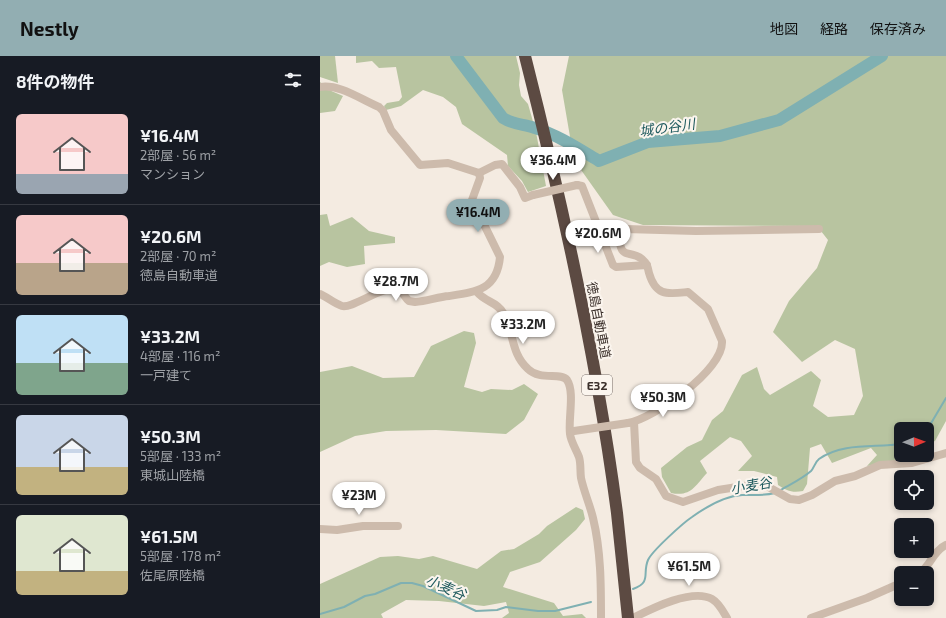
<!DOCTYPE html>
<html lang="ja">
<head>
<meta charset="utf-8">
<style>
	:root { --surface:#171b24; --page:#242831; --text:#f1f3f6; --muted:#9ea1a6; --line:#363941; --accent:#92aeb2 }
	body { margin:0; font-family:"Exo 2","Noto Sans JP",sans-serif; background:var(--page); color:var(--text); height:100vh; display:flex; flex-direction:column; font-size:15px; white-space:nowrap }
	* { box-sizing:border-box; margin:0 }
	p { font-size:13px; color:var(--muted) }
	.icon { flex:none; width:22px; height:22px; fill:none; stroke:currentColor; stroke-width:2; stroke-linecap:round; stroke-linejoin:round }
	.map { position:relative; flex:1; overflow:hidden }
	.details { display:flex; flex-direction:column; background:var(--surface); width:320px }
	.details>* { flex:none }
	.needle { width:26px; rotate:89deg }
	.buttons { position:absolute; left:574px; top:366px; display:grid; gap:8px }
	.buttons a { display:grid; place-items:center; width:40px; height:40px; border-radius:6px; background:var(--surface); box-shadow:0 2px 6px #0003; font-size:20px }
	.price { position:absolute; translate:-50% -34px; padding:0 9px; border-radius:14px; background:#fff; color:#222; font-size:13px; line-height:26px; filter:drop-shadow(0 1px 2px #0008) }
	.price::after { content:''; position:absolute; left:50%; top:24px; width:12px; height:9px; margin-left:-6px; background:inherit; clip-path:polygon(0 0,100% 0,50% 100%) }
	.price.current { background:var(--accent); color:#111 }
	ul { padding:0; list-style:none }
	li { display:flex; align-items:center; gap:12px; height:100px; padding:0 16px }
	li+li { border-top:1px solid var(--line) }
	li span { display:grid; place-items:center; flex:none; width:112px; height:80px; border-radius:6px; color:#555 }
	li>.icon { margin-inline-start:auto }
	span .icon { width:48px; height:48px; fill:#fffc; stroke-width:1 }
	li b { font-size:17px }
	h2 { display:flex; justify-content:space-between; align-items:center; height:48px; padding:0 16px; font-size:17px }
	header { display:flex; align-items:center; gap:24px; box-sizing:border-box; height:56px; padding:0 20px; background:var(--accent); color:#111 }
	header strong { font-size:19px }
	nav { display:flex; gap:22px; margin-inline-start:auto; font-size:14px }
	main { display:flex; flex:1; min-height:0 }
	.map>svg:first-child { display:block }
	.green { fill:#b8c4a0 }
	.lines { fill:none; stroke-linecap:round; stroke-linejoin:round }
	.stream { stroke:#7fb0b2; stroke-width:2 }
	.river { stroke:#7fb0b2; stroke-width:12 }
	.street { stroke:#cdbbac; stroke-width:8 }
	.highway { stroke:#5c4a42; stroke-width:12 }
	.street-bridge { stroke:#cdbbac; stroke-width:8 }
	.labels { text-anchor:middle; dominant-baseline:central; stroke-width:4; stroke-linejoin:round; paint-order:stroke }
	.shield { fill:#fbf5ee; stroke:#756b66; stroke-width:1 }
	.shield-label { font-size:12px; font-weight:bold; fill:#3b302b }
	.street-label { font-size:13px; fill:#3b302b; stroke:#fbf5ee }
	.water-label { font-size:14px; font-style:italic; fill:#1f5a5e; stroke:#fbf5ee }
</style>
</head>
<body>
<header>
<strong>Nestly</strong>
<nav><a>地図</a><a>経路</a><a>保存済み</a></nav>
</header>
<main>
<section class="details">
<h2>8件の物件<svg class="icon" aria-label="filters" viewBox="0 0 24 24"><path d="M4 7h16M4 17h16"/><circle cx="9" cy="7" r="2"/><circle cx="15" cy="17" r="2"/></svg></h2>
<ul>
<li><span style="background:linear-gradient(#f6c9c9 75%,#9aa5b1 0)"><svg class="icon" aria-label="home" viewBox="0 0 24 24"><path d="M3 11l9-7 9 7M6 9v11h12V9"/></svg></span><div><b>¥16.4M</b><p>2部屋 · 56 m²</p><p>マンション</p></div></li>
<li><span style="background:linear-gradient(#f6c9c9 60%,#b9a48a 0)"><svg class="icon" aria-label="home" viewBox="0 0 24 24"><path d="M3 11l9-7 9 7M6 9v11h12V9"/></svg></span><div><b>¥20.6M</b><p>2部屋 · 70 m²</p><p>徳島自動車道</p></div></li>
<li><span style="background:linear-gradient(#bfe0f5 60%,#7fa58c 0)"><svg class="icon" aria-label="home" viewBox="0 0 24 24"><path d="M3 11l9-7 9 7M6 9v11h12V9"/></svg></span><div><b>¥33.2M</b><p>4部屋 · 116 m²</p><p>一戸建て</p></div></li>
<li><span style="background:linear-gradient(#c9d6e8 65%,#c2b280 0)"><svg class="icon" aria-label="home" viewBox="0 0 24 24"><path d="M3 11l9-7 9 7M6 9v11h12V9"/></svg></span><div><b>¥50.3M</b><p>5部屋 · 133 m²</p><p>東城山陸橋</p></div></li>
<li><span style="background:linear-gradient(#dfe7d0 70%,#c2b280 0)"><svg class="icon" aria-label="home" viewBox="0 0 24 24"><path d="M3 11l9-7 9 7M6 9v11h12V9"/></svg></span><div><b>¥61.5M</b><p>5部屋 · 178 m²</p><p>佐尾原陸橋</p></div></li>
</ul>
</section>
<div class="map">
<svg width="626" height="562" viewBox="0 0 626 562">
	<rect width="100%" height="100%" fill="#f4ebe1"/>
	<g class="green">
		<polygon points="0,0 15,0 18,27 0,21"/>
		<polygon points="36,0 196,0 200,17 199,29 201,40 208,48 216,76 226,130 208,136 202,125 188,110 187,99 142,68 136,51 123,41 103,34 81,50 66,54 64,50 67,47 79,45 82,41 76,11 59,12 52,5 36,7"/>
		<path d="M249 0H626V365L615 385 607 388V373H581V399H592L590 403 547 410 557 399 551 392 512 407 501 388 490 392 487 428 483 435C472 437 467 435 458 429L457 421 434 415H418L432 400 421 385 410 381 380 405 387 417C375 430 371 441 351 437L342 421 341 412 367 391 382 384 392 364 403 355 422 319 437 311 444 333 450 339 491 315 501 324 493 350 508 361 534 359 543 340 535 293 515 284 482 306 453 276 469 245 497 212 508 184 497 170 323 169 293 159 254 104 242 34Z"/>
		<polygon points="0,26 9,34 23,40 15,55 0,57"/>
		<polygon points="7,158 10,170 32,161 49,175 75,181 75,187 44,190 45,208 27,211 9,206 0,210 0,159"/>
		<polygon points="144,275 154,277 156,287 144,331 162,336 171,333 192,334 204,328 218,338 204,364 186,378 116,374 66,375 35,380 0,396 0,316 32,310 63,322 94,321 111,290"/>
		<polygon points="256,451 263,454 265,463 256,474 220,506 190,516 183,531 234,547 243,560 262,558 266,562 182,562 189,557 186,546 164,550 119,545 86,544 61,558 63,562 0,562 0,528 60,501 78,500 99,503 113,500 157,513 181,495 194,493 219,478 227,470"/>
	</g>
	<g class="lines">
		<g class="stream">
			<polyline points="607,374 626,342"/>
			<path d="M459 435C469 429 482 423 491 415 494 412 495 406 499 403 523 386 555 392 581 388"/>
			<path d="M313 533C332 526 322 518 328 504 332 495 363 467 372 461 386 451 404 440 422 439 434 439 443 440 455 437"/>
			<polyline points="0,558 24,551 45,540 55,538 81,527 92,527 103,530 156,555 177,554 186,551 218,555 235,555 271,546"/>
		</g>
		<path class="river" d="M136 0 183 62C194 69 204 68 215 72 238 79 259 93 279 105L328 86 400 80 459 64 562 0"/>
		<g class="street">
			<path d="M0 31C20 28 40 43 59 51L63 55 71 74 100 109 128 107 159 117 175 109 182 108 200 131 205 142 213 139"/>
			<polyline points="257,129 262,130 293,209 296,211 327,209"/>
			<path d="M157 236C165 246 178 246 184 258 194 277 191 298 208 313 220 325 241 316 247 324 255 336 248 363 250 378 251 386 256 393 259 401 261 407 260 415 261 422 264 436 270 449 273 462 281 495 281 529 281 562"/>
			<path d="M0 238C7 241 15 248 22 250 33 253 65 227 79 234 83 236 85 242 89 245L95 246C107 245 118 241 129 240 156 236 177 234 180 201L152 144 160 122 159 117"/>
			<polyline points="314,366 316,406 320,412 336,423 346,440 363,446 398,434 430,429 445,429 470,443 479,444 492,439 515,425 535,420 560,409 592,407 626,397"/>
			<path d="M308 367C334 362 404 314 402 285L388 253 368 236C348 238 336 241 329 217 328 212 327 207 322 203 308 192 300 207 299 176L305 173 376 175 499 173"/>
			<polyline points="0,473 17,474 43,470 78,470"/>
			<path d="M600 517C611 509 613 495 626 489"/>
			<path d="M313 562C331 553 372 532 392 543 399 547 403 555 407 562"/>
			<polyline points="491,562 547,542 581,527"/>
		</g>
		<path class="highway" d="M205 0C243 150 277 303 297 457 301 492 304 527 308 562"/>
		<g class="street-bridge">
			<polyline points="213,139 257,129"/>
			<polyline points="254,375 308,367"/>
		</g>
	</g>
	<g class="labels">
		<rect class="shield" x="262" y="319" width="30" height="20" rx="3"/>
		<g class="shield-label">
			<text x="277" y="329">E32</text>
		</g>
		<g class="street-label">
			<text transform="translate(279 264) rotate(79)">徳島自動車道</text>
		</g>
		<g class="water-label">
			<text transform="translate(347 71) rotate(-8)">城の谷川</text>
			<text transform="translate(431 429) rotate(-10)">小麦谷</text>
			<text transform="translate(126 531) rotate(23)">小麦谷</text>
		</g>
	</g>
</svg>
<div class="buttons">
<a><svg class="needle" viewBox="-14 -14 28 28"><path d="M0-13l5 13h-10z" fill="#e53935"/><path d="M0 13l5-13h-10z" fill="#9ea1a6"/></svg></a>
<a><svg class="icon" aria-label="locate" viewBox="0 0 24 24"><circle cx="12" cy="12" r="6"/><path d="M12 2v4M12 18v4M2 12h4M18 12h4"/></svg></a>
<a>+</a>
<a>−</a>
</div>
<b class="price" style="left:233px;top:125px">¥36.4M</b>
<b class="price current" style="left:158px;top:177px">¥16.4M</b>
<b class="price" style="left:278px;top:198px">¥20.6M</b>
<b class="price" style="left:76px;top:246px">¥28.7M</b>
<b class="price" style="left:203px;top:289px">¥33.2M</b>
<b class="price" style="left:343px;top:362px">¥50.3M</b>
<b class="price" style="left:39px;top:460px">¥23M</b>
<b class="price" style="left:369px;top:531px">¥61.5M</b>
</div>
</main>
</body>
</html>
